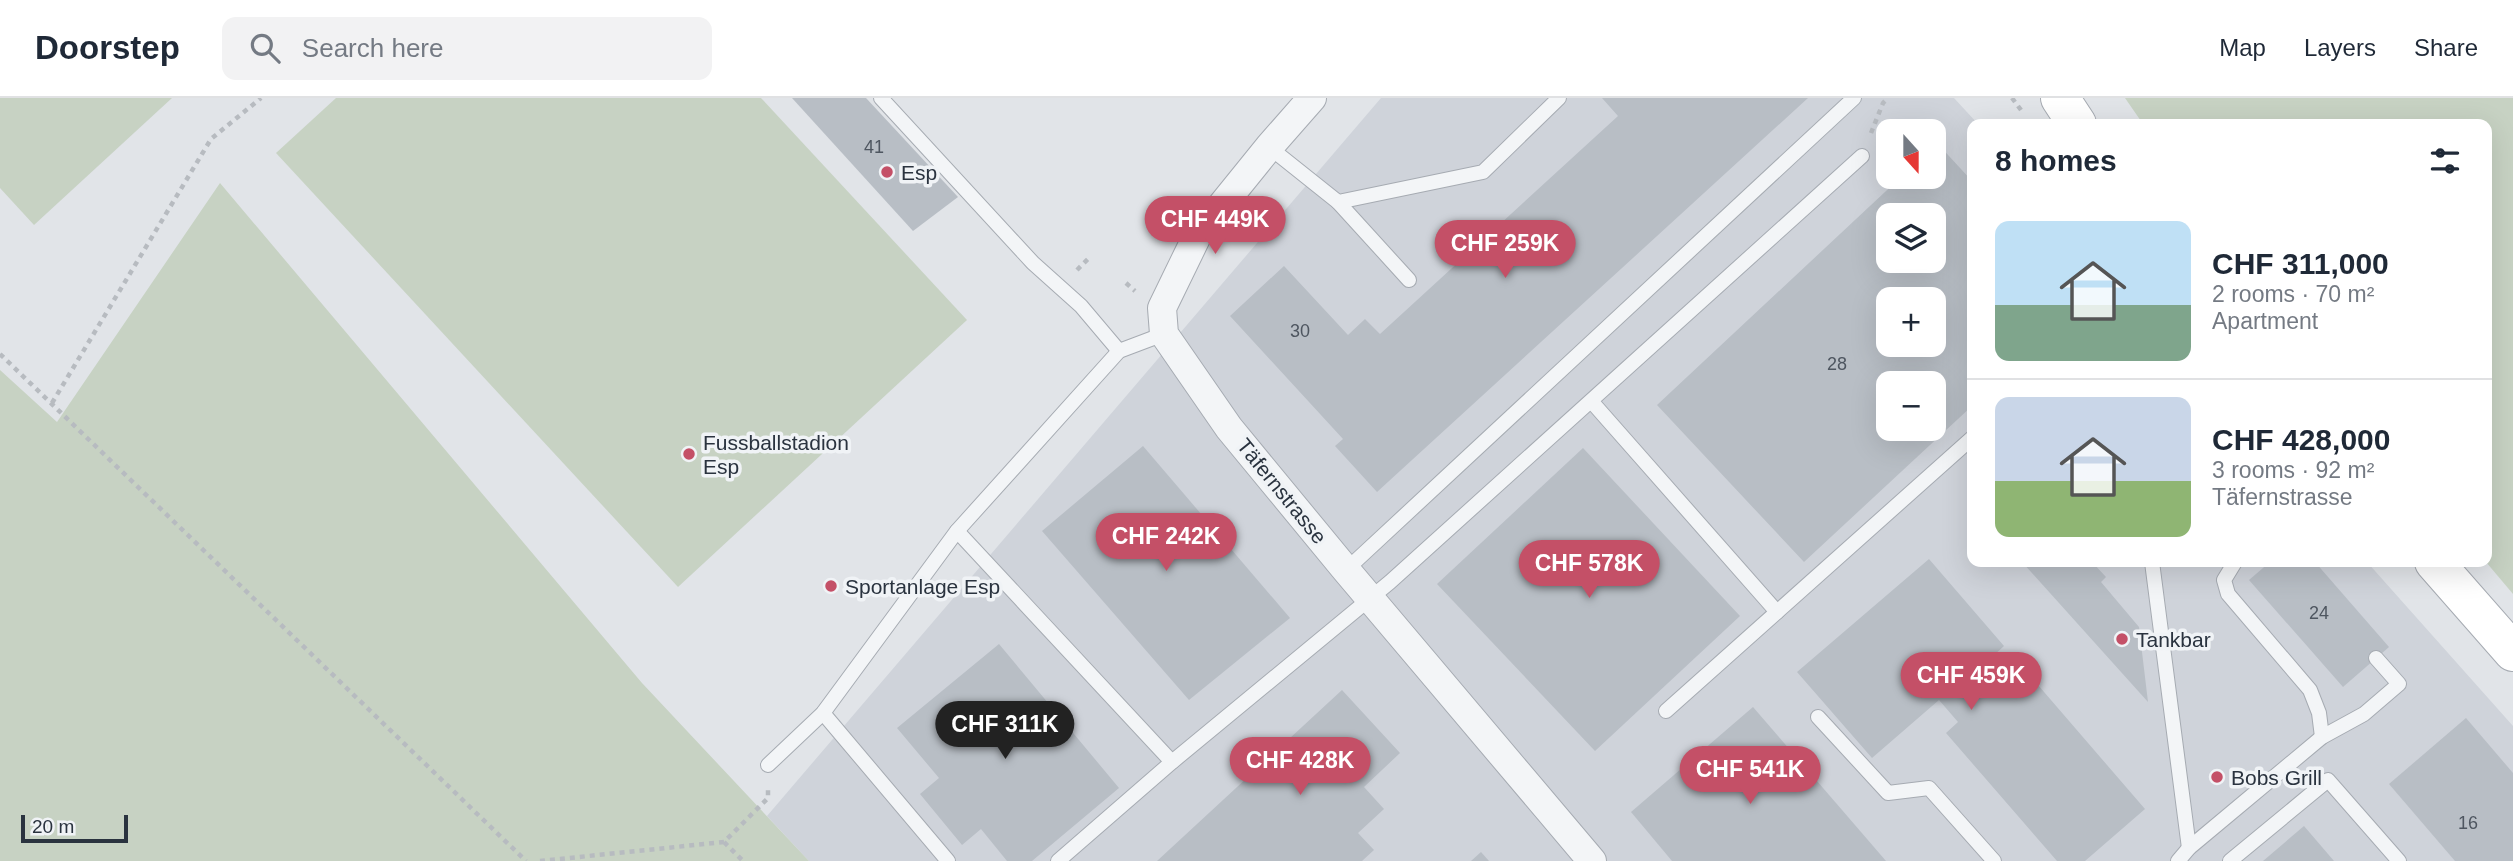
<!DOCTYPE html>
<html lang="en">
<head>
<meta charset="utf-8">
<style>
	:root { --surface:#fff; --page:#f2f2f3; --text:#1f2937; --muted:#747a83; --line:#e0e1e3; --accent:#c45067 }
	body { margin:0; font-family:Helvetica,sans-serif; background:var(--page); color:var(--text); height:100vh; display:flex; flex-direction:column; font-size:26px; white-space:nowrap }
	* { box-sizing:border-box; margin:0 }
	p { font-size:23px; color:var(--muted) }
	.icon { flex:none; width:38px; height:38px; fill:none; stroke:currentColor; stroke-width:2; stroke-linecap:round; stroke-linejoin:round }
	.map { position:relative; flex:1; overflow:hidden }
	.drawer { position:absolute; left:1967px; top:21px; width:525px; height:448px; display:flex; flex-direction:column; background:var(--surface); border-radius:14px; box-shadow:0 7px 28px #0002 }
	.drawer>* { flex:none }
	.needle { width:46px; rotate:159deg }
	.buttons { position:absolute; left:1876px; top:21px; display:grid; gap:14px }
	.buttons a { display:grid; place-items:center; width:70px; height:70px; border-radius:14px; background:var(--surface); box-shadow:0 7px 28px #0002; font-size:35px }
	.scale { position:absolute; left:21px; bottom:18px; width:107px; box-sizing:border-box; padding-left:7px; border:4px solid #2a333f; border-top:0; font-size:19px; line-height:24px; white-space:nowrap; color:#2a333f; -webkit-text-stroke:5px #f0f3f6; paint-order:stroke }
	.price { position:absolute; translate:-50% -60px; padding:0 16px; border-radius:24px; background:var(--accent); color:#fff; font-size:23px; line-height:46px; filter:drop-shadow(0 2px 4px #0008) }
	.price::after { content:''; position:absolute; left:50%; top:42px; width:21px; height:16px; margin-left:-10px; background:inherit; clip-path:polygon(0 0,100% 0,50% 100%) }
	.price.selected { background:#222; color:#fff }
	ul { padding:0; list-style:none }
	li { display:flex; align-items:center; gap:21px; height:175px; padding:0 28px }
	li+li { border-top:2px solid var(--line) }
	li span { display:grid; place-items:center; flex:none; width:196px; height:140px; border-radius:14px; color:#555 }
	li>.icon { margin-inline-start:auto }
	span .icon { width:84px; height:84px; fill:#fffc; stroke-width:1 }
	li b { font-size:30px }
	h2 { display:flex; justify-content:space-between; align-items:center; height:84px; padding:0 28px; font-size:30px }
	header { display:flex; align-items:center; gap:42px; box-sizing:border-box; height:98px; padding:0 35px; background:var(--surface); border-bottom:2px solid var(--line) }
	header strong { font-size:33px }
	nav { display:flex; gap:38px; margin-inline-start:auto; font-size:24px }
	.search { width:490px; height:63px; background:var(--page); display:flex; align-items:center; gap:18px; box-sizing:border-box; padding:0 24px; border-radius:14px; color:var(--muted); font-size:26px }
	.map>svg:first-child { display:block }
	.built { fill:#cfd3da; fill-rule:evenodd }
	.green { fill:#c7d2c3 }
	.building { fill:#b8bec5; fill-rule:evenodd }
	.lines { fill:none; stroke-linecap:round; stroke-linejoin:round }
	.lane-casing { stroke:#a6abb2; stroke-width:16 }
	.street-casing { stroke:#a6abb2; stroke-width:30 }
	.secondary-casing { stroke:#a6abb2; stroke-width:40 }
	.path { stroke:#b7bbc0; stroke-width:4.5; stroke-dasharray:5 5; stroke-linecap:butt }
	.lane { stroke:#f3f5f7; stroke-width:14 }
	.street { stroke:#f3f5f7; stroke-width:28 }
	.secondary { stroke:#fff; stroke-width:38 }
	.poi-dot { fill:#c45067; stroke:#f0f3f6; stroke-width:2.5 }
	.labels { text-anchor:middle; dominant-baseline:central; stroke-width:7; stroke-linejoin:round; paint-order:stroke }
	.number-label { font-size:18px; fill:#4e5660 }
	.poi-label { font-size:21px; fill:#2a333f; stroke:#f0f3f6; text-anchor:start }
	.street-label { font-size:21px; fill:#2a333f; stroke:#f0f3f6 }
</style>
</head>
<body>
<header>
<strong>Doorstep</strong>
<div class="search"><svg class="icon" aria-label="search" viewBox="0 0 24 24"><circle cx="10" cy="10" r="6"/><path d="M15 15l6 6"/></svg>Search here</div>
<nav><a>Map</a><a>Layers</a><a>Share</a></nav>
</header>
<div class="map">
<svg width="2513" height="763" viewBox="0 0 2513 763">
	<rect width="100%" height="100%" fill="#e1e4e8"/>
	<path class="built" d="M1381 0H1954L1978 26H1972V464H2367L2513 628V763H809L767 718ZM1888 33H1934V79H1888ZM1888 117H1934V163H1888ZM1888 201H1934V247H1888ZM1888 285H1934V331H1888Z"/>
	<g class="green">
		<polygon points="0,0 172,0 34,127 0,90"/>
		<polygon points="336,0 761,0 967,222 678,489 276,55"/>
		<polygon points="2125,0 2513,0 2513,496 2486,464 2487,26 2143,26"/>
		<polygon points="220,85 642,585 809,763 0,763 0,272 57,324"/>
	</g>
	<g class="building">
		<polygon points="792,0 866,0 958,99 913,133"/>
		<polygon points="1602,0 1808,0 1377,394 1335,348 1343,341 1230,218 1284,168 1348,237 1365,221 1380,236 1618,18"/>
		<path d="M1937 45 1972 83V308L1804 464 1657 307 1901 79H1934V48ZM1888 117H1934V163H1888ZM1888 201H1934V247H1888ZM1888 285H1934V331H1888Z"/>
		<polygon points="1143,348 1290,520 1189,602 1042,433"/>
		<polygon points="1583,350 1740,518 1595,653 1437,486"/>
		<polygon points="1929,461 2004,548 1992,559 2012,583 2025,572 2145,711 2085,763 2057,763 1946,635 1958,624 1939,602 1872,660 1797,574"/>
		<polygon points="2022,464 2092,464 2106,479 2101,484 2139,529 2148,604"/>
		<polygon points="2270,464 2315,464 2389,549 2343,589 2249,482"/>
		<polygon points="999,546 1119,690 1032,763 1007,763 981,731 962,747 920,696 939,680 897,630"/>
		<polygon points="1342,592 1400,655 1364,689 1384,711 1358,735 1374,752 1362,763 1157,763"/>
		<polygon points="1753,609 1836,705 1886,763 1672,763 1631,714"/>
		<polygon points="2466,620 2513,675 2513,763 2455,763 2389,686"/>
		<polygon points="2304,728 2334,763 2263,763"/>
		<polygon points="1481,754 1489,763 1471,763"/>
	</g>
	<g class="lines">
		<g class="lane-casing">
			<g id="lane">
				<polyline points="881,0 1033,165 1081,208 1119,253"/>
				<polyline points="1269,49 1338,104 1483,74 1559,0"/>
				<polyline points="1338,104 1409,182"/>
				<polyline points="1592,304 1777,514"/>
				<polyline points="957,433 1172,664"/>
				<polyline points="2152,464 2189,750"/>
				<polyline points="2235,464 2224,482 2228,496 2310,592 2319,615 2322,639"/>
				<polyline points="1346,472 1854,0"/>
				<polyline points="1666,613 1972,340"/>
				<polyline points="823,615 948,763"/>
				<polyline points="1818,619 1888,695 1929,690 1994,763"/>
				<polyline points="768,667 823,615 957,433 1119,253 1164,236"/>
				<polyline points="1058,763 1172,664 1390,484 1862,58"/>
				<polyline points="2178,763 2189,750 2322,639 2364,616 2399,586 2376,560"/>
				<polyline points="2230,763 2328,682 2399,763"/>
			</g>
		</g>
		<g class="street-casing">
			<polyline id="street" points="1312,0 1269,49 1197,138 1162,210 1164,236 1229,330 1346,472 1592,763"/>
		</g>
		<g class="secondary-casing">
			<g id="secondary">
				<polyline points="2060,0 2077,26"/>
				<polyline points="2434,464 2513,554"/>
			</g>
		</g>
		<g class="path">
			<polyline points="2012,0 2024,16"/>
			<polyline points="1871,35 1883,5 1888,0"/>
			<polyline points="1077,172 1091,158"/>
			<polyline points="1126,185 1135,193"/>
			<polyline points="0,256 526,763"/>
			<polyline points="52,305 211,41 261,0"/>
			<polyline points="724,744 743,763"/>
			<polyline points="540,763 724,744 768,700 768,692"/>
		</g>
		<use href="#lane" class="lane"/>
		<use href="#street" class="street"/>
		<use href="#secondary" class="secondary"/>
	</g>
	<g class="poi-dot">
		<circle cx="887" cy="74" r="7"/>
		<circle cx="689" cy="356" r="7"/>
		<circle cx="831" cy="488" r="7"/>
		<circle cx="2122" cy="541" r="7"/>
		<circle cx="2217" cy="679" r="7"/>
	</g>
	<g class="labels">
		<g class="number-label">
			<text x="874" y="49">41</text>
			<text x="1300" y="233">30</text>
			<text x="1837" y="266">28</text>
			<text x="2319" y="515">24</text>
			<text x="2468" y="725">16</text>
		</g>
		<g class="poi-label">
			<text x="901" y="74">Esp</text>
			<text x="703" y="344">Fussballstadion<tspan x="703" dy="24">Esp</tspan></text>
			<text x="845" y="488">Sportanlage Esp</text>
			<text x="2136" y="541">Tankbar</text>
			<text x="2231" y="679">Bobs Grill</text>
		</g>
		<g class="street-label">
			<text transform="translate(1282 393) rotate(51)">Täfernstrasse</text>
		</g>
	</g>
</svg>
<div class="buttons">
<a><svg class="needle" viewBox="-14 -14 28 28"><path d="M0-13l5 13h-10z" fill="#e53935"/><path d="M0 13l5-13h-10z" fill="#747a83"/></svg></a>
<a><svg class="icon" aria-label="layers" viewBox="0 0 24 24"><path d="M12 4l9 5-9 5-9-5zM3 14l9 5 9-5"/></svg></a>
<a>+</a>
<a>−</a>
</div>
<div class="scale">20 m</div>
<b class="price" style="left:1215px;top:158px">CHF 449K</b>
<b class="price" style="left:1505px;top:182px">CHF 259K</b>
<b class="price" style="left:1166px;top:475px">CHF 242K</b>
<b class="price" style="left:1589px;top:502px">CHF 578K</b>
<b class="price" style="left:1971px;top:614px">CHF 459K</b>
<b class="price selected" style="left:1005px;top:663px">CHF 311K</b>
<b class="price" style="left:1300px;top:699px">CHF 428K</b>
<b class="price" style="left:1750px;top:708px">CHF 541K</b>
<section class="drawer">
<h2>8 homes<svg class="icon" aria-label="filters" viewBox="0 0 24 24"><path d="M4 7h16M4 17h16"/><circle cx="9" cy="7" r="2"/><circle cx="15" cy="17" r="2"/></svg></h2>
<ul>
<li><span style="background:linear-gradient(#bfe0f5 60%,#7fa58c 0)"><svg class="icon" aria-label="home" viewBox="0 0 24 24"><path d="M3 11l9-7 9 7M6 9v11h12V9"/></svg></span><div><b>CHF 311,000</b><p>2 rooms · 70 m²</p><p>Apartment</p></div></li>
<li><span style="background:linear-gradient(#c9d6e8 60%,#8fb573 0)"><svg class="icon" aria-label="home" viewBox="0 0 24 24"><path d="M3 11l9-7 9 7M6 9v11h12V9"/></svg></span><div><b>CHF 428,000</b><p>3 rooms · 92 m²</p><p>Täfernstrasse</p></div></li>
</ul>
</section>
</div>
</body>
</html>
